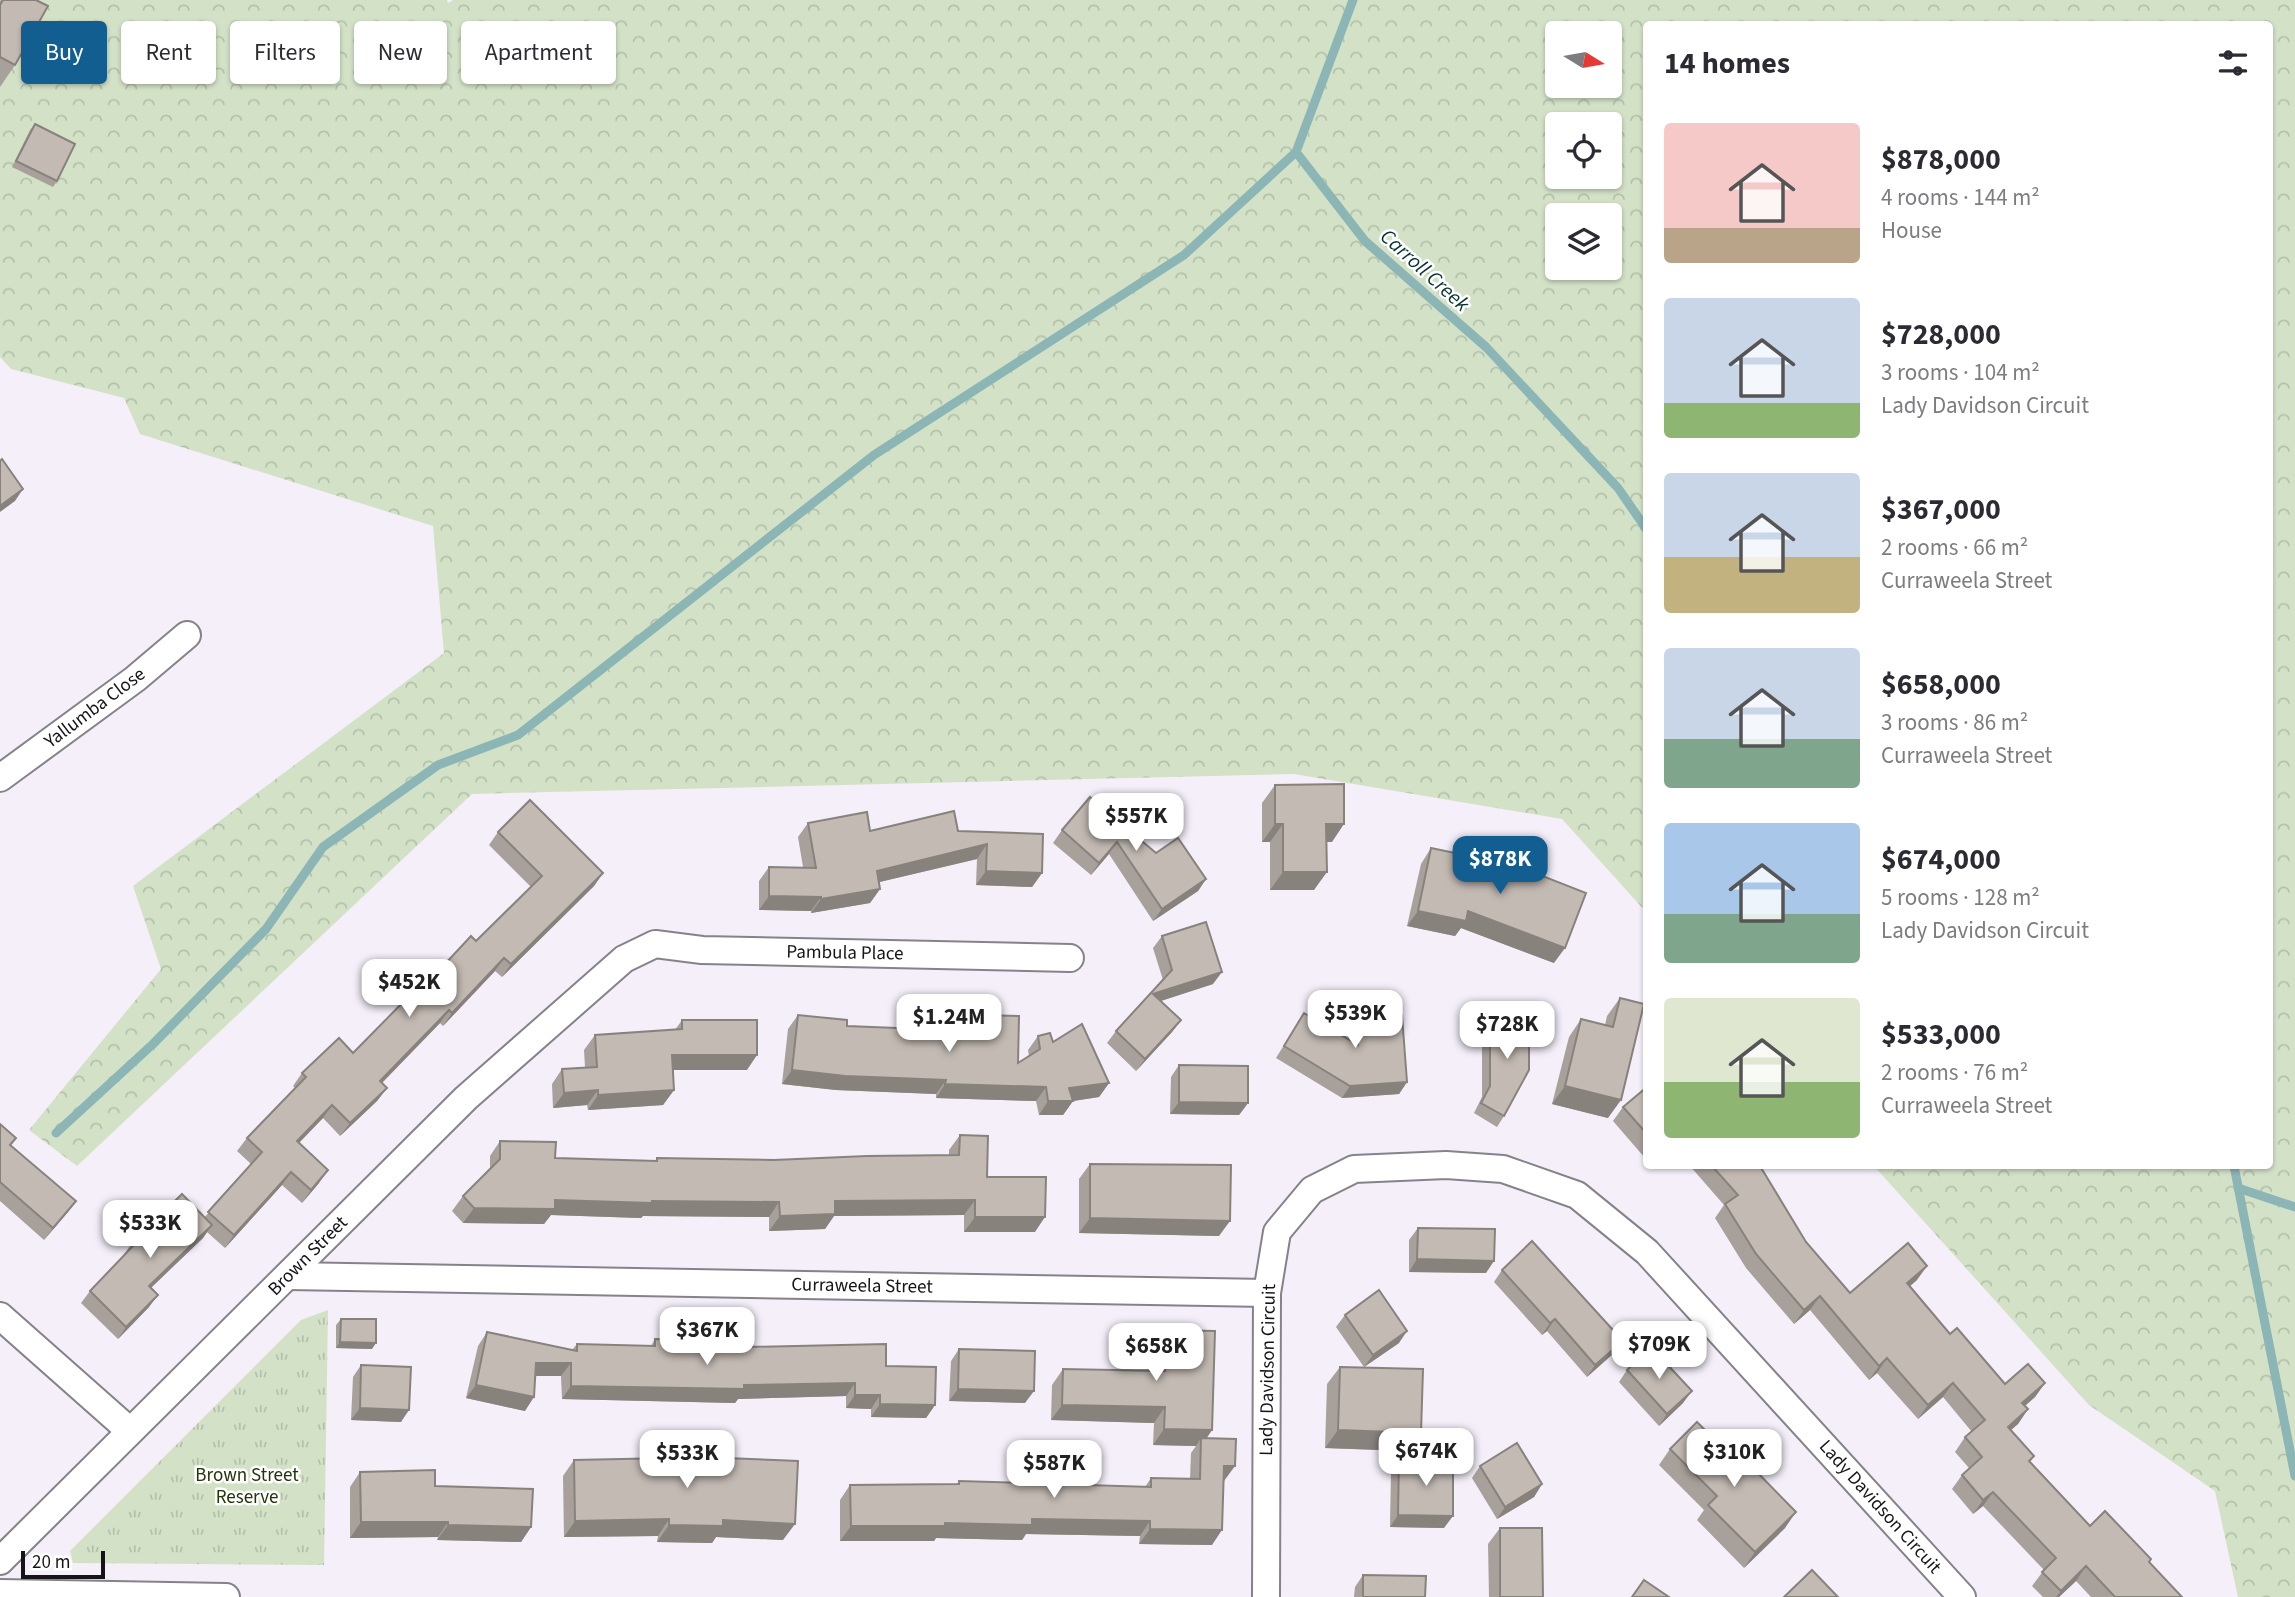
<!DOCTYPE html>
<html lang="en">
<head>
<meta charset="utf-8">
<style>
	:root { --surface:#fff; --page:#f2f2f3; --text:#2b2b33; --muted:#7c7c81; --accent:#135e91 }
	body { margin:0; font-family:"Source Sans 3",sans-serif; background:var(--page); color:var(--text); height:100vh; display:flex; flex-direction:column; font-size:26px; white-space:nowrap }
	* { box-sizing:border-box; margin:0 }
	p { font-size:23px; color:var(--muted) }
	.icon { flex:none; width:38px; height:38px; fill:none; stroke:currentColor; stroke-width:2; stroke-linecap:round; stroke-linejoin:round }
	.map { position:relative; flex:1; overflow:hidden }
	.side { position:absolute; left:1643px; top:21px; width:630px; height:1148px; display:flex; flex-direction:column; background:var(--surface); border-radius:7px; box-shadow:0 2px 5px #0004 }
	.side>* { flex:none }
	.top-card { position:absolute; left:21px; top:21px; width:665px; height:63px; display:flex; gap:14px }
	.needle { width:46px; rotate:101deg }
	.tools { position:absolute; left:1545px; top:21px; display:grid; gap:14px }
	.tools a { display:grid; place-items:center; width:77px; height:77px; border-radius:7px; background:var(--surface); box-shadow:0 2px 5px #0004; font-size:35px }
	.scale { position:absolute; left:21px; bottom:18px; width:84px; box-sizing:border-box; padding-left:7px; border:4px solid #161418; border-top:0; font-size:19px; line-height:24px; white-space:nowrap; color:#161418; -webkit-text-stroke:5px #fff; paint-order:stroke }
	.price { position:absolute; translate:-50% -60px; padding:0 16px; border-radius:14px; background:#fff; color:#222; font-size:23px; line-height:46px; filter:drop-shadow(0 2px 4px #0008) }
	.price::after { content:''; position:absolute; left:50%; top:42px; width:21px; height:16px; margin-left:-10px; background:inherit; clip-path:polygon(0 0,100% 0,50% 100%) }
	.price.selected { background:var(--accent); color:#fff }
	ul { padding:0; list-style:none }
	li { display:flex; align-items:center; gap:21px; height:175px; padding:0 21px }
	li span { display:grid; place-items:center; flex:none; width:196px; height:140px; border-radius:7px; color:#555 }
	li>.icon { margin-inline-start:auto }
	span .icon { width:84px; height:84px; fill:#fffc; stroke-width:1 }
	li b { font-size:30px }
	h2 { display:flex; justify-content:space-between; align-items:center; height:84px; padding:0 21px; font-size:30px }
	.pill { padding:0 24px; border-radius:7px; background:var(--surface); box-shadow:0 2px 5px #0004; font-size:24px; line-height:63px }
	.pill.selected { background:var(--accent); color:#fff }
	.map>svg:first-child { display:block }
	.forest { fill:url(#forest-crowns); fill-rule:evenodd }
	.park { fill:url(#park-tufts) }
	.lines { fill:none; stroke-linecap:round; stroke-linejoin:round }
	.stream { stroke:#8cb5b6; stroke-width:9 }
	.minor-casing { stroke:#86828a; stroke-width:30 }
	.minor { stroke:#fff; stroke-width:26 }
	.wall { fill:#a8a09a }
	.shaded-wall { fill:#88827d }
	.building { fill:#c3bab3; stroke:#88827d; stroke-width:2 }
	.labels { text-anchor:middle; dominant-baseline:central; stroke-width:5; stroke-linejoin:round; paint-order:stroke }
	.street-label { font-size:19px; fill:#161418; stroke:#fff }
	.park-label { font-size:19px; fill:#213608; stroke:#fff }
	.water-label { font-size:21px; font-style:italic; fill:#073233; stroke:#fff }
</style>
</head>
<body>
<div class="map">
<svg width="2295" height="1597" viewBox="0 0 2295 1597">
	<defs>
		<pattern id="forest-crowns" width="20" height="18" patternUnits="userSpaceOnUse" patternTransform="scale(1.75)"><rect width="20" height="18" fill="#d3e2c7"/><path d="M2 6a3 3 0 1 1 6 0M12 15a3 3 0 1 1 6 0" fill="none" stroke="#b4c1aa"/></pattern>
		<pattern id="park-tufts" width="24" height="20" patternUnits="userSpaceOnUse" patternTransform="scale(1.75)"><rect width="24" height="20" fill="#d3e2c7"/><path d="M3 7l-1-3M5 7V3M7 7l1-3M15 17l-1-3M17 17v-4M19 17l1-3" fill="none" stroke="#b4c1aa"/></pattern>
	</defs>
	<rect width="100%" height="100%" fill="#f4eff9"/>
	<path class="forest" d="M0 0H447L448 3 453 0H2295V1597H2238L2215 1491 2089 1405 1874 1166H2270V24H1647V913L1562 819 1294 774 472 794 77 1166 29 1130 161 969 133 886 444 653 433 526 140 434 124 398 11 369 0 357ZM1558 33H1610V86H1558ZM1558 124H1610V177H1558ZM1558 215H1610V268H1558Z"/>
	<polygon class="park" points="328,1310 324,1565 73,1563 70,1551 301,1320"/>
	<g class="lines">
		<g class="stream">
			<polyline points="1353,0 1296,152 1365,241 1486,347 1618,488 1647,530"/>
			<polyline points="56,1133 153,1044 266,929 323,847 438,765 518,735 874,455 1184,255 1296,152"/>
			<polyline points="2234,1166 2295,1476"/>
			<polyline points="2238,1188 2295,1207"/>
		</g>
		<g class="minor-casing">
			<g id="minor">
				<polyline points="0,778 135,679 187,635"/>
				<polyline points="288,1276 1267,1293"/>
				<polyline points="0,1316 130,1431"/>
				<polyline points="0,1561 466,1098 624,959 655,944 702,950 1070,958"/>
				<polyline points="0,1593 226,1597"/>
				<polyline points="1266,1597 1267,1293 1277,1232 1312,1190 1354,1169 1446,1165 1503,1169 1577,1195 1647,1252 1962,1597"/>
			</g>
		</g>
		<use href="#minor" class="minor"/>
	</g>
	<g class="wall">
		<polygon points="1,0 36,0 15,65 0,87 0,1"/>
		<polygon points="35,124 57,181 53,187 12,167 30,130"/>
		<polygon points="1275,785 1332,842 1326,842 1314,890 1270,890 1270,842 1262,842 1262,803"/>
		<polygon points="1090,797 1156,853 1206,879 1198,891 1153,921 1109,854 1091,875 1053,843 1062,830"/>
		<polygon points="808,823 870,831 958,831 1043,834 1042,873 1032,887 976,885 977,859 879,882 880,889 870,903 811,913 811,911 759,910 759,881 769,867 803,867 798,837"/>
		<polygon points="498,832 603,873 594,886 502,977 495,971 443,1026 440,1023 382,1083 387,1088 377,1101 340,1136 323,1118 299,1143 319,1183 302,1203 282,1185 225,1248 207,1232 203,1238 151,1288 149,1307 118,1339 81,1303 90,1291 123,1256 131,1244 204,1218 251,1164 237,1151 247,1138 295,1088 293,1086 302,1073 353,1053 419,992 476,941 531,887 489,845"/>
		<polygon points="1431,848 1554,963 1461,928 1455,936 1407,926 1421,864"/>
		<polygon points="1162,936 1213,984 1161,1001 1181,1020 1172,1032 1136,1071 1107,1043 1116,1031 1163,980 1153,948"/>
		<polygon points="1620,998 1608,1118 1552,1104 1569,1037 1581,1019 1605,1025 1607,1016"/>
		<polygon points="1304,1013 1348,1040 1348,1030 1356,1018 1407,1082 1399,1094 1342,1098 1276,1058"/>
		<polygon points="947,1014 1018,1063 1029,1056 1028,1050 1038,1036 1053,1042 1109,1083 1099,1097 1073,1101 1063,1115 1039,1115 1036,1101 936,1098 936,1094 836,1090 782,1084 788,1029 798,1015 847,1026 937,1030"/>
		<polygon points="1490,1017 1504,1116 1497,1127 1474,1113 1482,1097 1482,1028"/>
		<polygon points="682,1020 747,1070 673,1070 674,1090 663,1105 588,1110 587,1105 553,1108 552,1084 562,1069 585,1067 584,1050 595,1035 675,1030"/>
		<polygon points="1179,1065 1248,1103 1239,1115 1170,1114 1171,1077"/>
		<polygon points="1647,1087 1647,1157 1645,1158 1613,1121 1623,1107"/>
		<polygon points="0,1124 11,1145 76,1201 67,1213 44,1240 0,1201"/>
		<polygon points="960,1135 987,1177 1035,1232 964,1232 964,1215 834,1216 825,1229 769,1231 769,1217 643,1216 641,1218 551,1215 544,1224 463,1223 452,1211 463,1196 490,1170 490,1156 500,1141 555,1158 655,1161 657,1158 774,1160 949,1155 949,1150"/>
		<polygon points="1090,1164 1219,1236 1079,1233 1079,1179"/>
		<polygon points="1690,1166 1760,1166 1806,1242 1850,1293 1917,1280 1910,1286 1950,1334 2005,1384 2045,1383 2035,1397 2025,1406 2028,1409 2018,1424 2011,1430 2034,1456 2030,1462 2090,1526 2149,1562 2182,1597 2091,1597 2076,1581 2059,1597 2043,1597 2032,1586 2044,1570 1983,1506 1973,1514 1952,1489 1962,1475 1969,1468 1955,1452 1965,1437 1972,1432 1943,1397 1918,1419 1877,1373 1869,1380 1810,1310 1794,1324 1746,1268 1715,1218 1724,1205"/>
		<polygon points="1418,1228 1486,1273 1409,1272 1409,1240"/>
		<polygon points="1502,1270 1614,1353 1587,1377 1547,1331 1542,1335 1494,1282"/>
		<polygon points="1345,1315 1399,1343 1364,1367 1336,1327"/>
		<polygon points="341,1319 372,1349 336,1348 336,1325"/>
		<polygon points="1166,1330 1212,1430 1206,1439 1224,1481 1223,1481 1212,1545 1139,1544 1140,1536 1026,1534 1022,1540 936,1538 934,1541 840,1541 840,1500 850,1485 957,1484 959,1481 1145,1487 1151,1478 1190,1479 1191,1453 1196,1446 1153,1445 1154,1423 1051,1420 1052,1385 1063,1369 1155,1371 1155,1346"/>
		<polygon points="487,1332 572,1350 577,1344 651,1346 655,1339 745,1347 886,1366 935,1405 926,1418 871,1417 871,1409 846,1408 846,1396 738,1399 735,1403 562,1399 561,1376 535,1376 525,1411 466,1398 478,1346"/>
		<polygon points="959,1349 1025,1403 949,1401 951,1361"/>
		<polygon points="361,1365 401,1422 351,1420 353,1377"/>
		<polygon points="1340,1367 1421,1433 1408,1451 1325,1448 1327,1384"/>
		<polygon points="1627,1370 1683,1403 1659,1426 1619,1382"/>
		<polygon points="1670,1449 1744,1469 1785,1528 1744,1568 1697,1520 1704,1510 1659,1465"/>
		<polygon points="670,1451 725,1458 783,1540 716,1537 712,1543 657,1542 658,1536 564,1537 563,1476 574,1460 666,1458"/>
		<polygon points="1399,1459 1444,1528 1390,1527 1391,1472"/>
		<polygon points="1480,1466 1542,1484 1534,1497 1497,1519 1472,1478"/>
		<polygon points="360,1472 435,1486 531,1527 521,1542 437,1540 438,1537 350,1538 350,1487"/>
		<polygon points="1500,1528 1543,1597 1489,1597 1488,1544"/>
		<polygon points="1363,1575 1425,1597 1354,1597 1355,1587"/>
	</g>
	<g class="shaded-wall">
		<polygon points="23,489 15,501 0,512 0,506"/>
		<polygon points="1275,824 1283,824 1270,842 1262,842"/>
		<polygon points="1326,824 1344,824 1332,842 1314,842"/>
		<polygon points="1117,842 1109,854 1091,875 1099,863"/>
		<polygon points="987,844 977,859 867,885 877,871"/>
		<polygon points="986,871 1042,873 1032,887 976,885"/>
		<polygon points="1283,872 1327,872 1314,890 1270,890"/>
		<polygon points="603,873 594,886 502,977 511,964"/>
		<polygon points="1206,879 1198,891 1153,921 1162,909"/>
		<polygon points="880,889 870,903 811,913 821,899"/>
		<polygon points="769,896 821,897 811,911 759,910"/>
		<polygon points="1418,911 1468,911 1565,948 1554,963 1461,928 1455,936 1407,926"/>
		<polygon points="504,958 495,971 443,1026 452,1013"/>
		<polygon points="1222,972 1213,984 1145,1006 1153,994"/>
		<polygon points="449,1010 440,1023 371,1094 380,1081"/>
		<polygon points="1181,1020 1172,1032 1136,1071 1145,1059"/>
		<polygon points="672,1055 757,1055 747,1070 661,1070"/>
		<polygon points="792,1070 946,1080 936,1094 836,1090 782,1084"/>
		<polygon points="1407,1082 1399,1094 1342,1098 1350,1086"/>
		<polygon points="1109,1083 1099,1097 1073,1101 1063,1115 1039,1115 1048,1101 1069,1088"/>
		<polygon points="945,1084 1046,1087 1036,1101 936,1098"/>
		<polygon points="1565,1086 1621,1100 1608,1118 1552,1104"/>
		<polygon points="387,1088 377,1101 340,1136 350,1123"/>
		<polygon points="598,1090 587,1105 553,1108 564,1093"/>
		<polygon points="674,1090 663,1105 588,1110 598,1095"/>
		<polygon points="1179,1102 1248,1103 1239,1115 1170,1114"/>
		<polygon points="332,1105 323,1118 288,1154 297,1141"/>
		<polygon points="328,1170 319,1183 302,1203 311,1190"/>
		<polygon points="291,1172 282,1185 225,1248 234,1235"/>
		<polygon points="555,1200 652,1201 779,1202 769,1217 643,1216 641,1218 551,1215 544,1224 463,1223 474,1208"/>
		<polygon points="975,1200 964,1215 834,1216 825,1229 769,1231 780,1216 835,1201"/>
		<polygon points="76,1201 67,1213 44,1240 53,1228"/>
		<polygon points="975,1217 1045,1217 1035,1232 964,1232"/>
		<polygon points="1090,1218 1230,1221 1219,1236 1079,1233"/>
		<polygon points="212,1225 203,1238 140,1298 149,1286"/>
		<polygon points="1417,1259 1494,1261 1486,1273 1409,1272"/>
		<polygon points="1927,1266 1917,1280 1897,1297 1907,1283"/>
		<polygon points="158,1295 149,1307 118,1339 126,1327"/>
		<polygon points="1820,1296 1810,1310 1794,1324 1804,1310"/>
		<polygon points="1555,1319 1547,1331 1542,1335 1550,1323"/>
		<polygon points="1407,1331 1399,1343 1364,1367 1373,1355"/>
		<polygon points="1623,1341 1614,1353 1587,1377 1595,1365"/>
		<polygon points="340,1342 376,1343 372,1349 336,1348"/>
		<polygon points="1887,1358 1877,1373 1869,1380 1879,1366"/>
		<polygon points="536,1363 571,1363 561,1376 526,1376"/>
		<polygon points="855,1383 846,1396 738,1399 735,1403 562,1399 571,1386 744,1385"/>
		<polygon points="1953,1383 1943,1397 1918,1419 1928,1405"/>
		<polygon points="2045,1383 2035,1397 2012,1417 2022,1403"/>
		<polygon points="476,1385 534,1397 525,1411 466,1398"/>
		<polygon points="958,1389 1034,1391 1025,1403 949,1401"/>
		<polygon points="1692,1391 1683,1403 1659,1426 1667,1414"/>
		<polygon points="855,1395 880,1395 871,1409 846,1408"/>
		<polygon points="880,1404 935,1405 926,1418 871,1417"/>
		<polygon points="1062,1405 1165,1407 1154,1423 1051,1420"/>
		<polygon points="360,1408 409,1410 401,1422 351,1420"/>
		<polygon points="2028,1409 2018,1424 1998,1441 2008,1427"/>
		<polygon points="1164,1429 1212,1430 1201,1446 1201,1438 1196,1446 1153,1445"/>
		<polygon points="1338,1430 1421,1433 1408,1451 1325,1448"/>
		<polygon points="1224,1466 1235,1466 1224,1481 1213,1481"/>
		<polygon points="1542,1484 1534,1497 1497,1519 1505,1507"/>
		<polygon points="1993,1492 1983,1506 1973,1514 1983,1500"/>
		<polygon points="1796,1512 1785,1528 1744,1568 1755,1552"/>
		<polygon points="1398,1515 1453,1516 1444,1528 1390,1527"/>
		<polygon points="669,1519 658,1536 564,1537 575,1521"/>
		<polygon points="1032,1519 1150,1521 1140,1536 1026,1534 1022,1540 936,1538 934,1541 840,1541 851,1526"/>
		<polygon points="723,1520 795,1524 783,1540 716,1537 712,1543 657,1542 669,1525"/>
		<polygon points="361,1522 448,1522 438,1537 350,1538"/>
		<polygon points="448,1525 531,1527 521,1542 437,1540"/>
		<polygon points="1150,1529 1222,1530 1212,1545 1139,1544"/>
		<polygon points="2086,1566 2076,1581 2059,1597 2056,1597 2061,1591"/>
	</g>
	<g class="building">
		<polygon points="3,0 36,0 48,6 15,65 0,57 0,5"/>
		<polygon points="35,124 75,144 57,181 16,161"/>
		<polygon points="2,459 23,489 0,506 0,461"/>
		<polygon points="1344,784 1344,824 1326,824 1327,872 1283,872 1283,824 1275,824 1275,785"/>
		<polygon points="1090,797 1156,853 1178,838 1206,879 1162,909 1117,842 1099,863 1062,830"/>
		<polygon points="530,800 603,873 511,964 504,958 452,1013 449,1010 380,1081 387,1088 350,1123 332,1105 297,1141 328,1170 311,1190 291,1172 234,1235 208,1212 262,1152 247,1138 306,1077 302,1073 339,1038 353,1053 416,989 419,992 471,936 476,941 542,876 498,832"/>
		<polygon points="954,811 958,831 1043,834 1042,873 986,871 987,844 877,871 880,889 821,899 821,897 769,896 769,867 816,868 808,823 867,812 870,831"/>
		<polygon points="1431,848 1517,866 1586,893 1565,948 1468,911 1466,921 1418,911"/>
		<polygon points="1206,922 1222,972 1153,994 1181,1020 1145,1059 1116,1031 1172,970 1162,936"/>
		<polygon points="1620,998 1644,1004 1621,1100 1565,1086 1581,1019 1613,1027"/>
		<polygon points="1304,1013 1358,1045 1356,1018 1402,1015 1407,1082 1350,1086 1284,1046"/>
		<polygon points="947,1014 1019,1016 1018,1063 1040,1049 1038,1036 1050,1033 1053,1042 1082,1024 1109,1083 1069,1088 1073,1101 1048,1101 1046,1087 945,1084 946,1080 845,1076 792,1070 798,1015 847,1020 847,1026 947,1030"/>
		<polygon points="1490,1017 1529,1017 1529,1070 1504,1116 1481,1103 1490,1086"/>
		<polygon points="682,1020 757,1020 757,1055 672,1055 674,1090 598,1095 598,1090 564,1093 562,1069 597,1067 595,1035 682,1029"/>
		<polygon points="1179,1065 1248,1066 1248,1103 1179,1102"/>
		<polygon points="1647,1087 1647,1134 1623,1107"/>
		<polygon points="0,1124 16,1138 10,1145 76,1201 53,1228 0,1182"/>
		<polygon points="960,1135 988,1136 987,1177 1046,1177 1045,1217 975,1217 975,1200 835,1201 835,1214 780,1216 779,1202 652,1201 652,1203 555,1200 555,1209 474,1208 463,1196 500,1159 500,1141 556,1142 555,1158 657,1161 657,1158 774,1160 867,1156 959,1155"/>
		<polygon points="1090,1164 1231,1165 1230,1221 1090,1218"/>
		<polygon points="1712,1166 1760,1166 1806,1242 1850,1293 1908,1243 1927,1266 1907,1283 1950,1334 1957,1328 2005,1384 2028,1364 2045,1383 2022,1403 2028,1409 2008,1427 2034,1456 2029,1461 2090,1526 2105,1511 2151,1559 2149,1562 2182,1597 2115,1597 2086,1566 2061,1591 2042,1572 2056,1558 1993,1492 1983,1500 1962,1475 1982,1457 1965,1437 1985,1420 1953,1383 1928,1405 1887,1358 1879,1366 1820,1296 1804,1310 1756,1254 1725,1204 1738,1195"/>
		<polygon points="182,1194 212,1225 149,1286 158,1295 126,1327 90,1291 133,1246 131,1244"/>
		<polygon points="1418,1228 1495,1229 1494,1261 1417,1259"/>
		<polygon points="1532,1241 1623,1341 1595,1365 1555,1319 1550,1323 1502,1270"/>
		<polygon points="1379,1290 1407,1331 1373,1355 1345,1315"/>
		<polygon points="341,1319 376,1319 376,1343 340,1342"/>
		<polygon points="1166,1330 1215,1331 1212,1430 1164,1429 1165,1407 1062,1405 1063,1369 1165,1371"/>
		<polygon points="487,1332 577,1351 577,1344 655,1346 655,1339 745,1340 745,1347 886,1344 886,1366 936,1367 935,1405 880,1404 880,1395 855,1395 855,1383 744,1385 744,1389 571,1386 571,1363 536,1363 534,1397 476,1385"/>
		<polygon points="1651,1347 1692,1391 1667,1414 1627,1370"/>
		<polygon points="959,1349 1035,1351 1034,1391 958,1389"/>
		<polygon points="361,1365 411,1367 409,1410 360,1408"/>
		<polygon points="1340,1367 1423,1369 1421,1433 1338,1430"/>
		<polygon points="1697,1422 1744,1469 1749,1464 1796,1512 1755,1552 1708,1505 1717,1496 1670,1449"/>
		<polygon points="1201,1438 1236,1439 1235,1466 1224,1466 1222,1530 1150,1529 1150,1521 1032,1519 1032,1525 945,1523 945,1526 851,1526 850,1485 959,1484 959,1481 1151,1487 1151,1478 1200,1479"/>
		<polygon points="1517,1443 1542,1484 1505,1507 1480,1466"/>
		<polygon points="670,1451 725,1452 725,1458 798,1461 795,1524 723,1520 723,1526 669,1525 669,1519 575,1521 574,1460 670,1458"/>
		<polygon points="1399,1459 1453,1460 1453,1516 1398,1515"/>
		<polygon points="435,1470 435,1486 533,1489 531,1527 448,1525 448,1522 361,1522 360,1472"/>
		<polygon points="1500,1528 1542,1528 1543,1597 1500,1597"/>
		<polygon points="1812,1570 1838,1597 1784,1597"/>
		<polygon points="1363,1575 1426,1576 1425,1597 1363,1597"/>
		<polygon points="1644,1580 1669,1597 1632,1597"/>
	</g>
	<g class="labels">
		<g class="street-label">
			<text transform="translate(95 708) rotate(-37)">Yallumba Close</text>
			<text transform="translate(845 953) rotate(1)">Pambula Place</text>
			<text transform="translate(308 1256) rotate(-45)">Brown Street</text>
			<text transform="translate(862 1286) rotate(1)">Curraweela Street</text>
			<text transform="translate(1268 1370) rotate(-89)">Lady Davidson Circuit</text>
			<text transform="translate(1880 1507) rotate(48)">Lady Davidson Circuit</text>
		</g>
		<g class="park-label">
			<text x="247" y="1475">Brown Street<tspan x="247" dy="22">Reserve</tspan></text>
		</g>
		<g class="water-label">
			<text transform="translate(1425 270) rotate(42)">Carroll Creek</text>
		</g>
	</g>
</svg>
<div class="tools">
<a><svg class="needle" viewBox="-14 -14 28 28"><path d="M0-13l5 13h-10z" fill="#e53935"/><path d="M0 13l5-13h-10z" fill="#7c7c81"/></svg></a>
<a><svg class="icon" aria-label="locate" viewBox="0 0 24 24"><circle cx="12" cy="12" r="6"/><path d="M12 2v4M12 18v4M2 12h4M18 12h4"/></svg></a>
<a><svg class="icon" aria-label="layers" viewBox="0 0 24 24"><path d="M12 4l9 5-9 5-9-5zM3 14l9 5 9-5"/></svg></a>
</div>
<div class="scale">20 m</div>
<b class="price" style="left:1136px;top:853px">$557K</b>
<b class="price selected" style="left:1500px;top:896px">$878K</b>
<b class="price" style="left:409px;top:1019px">$452K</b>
<b class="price" style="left:1355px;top:1050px">$539K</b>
<b class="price" style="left:949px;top:1054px">$1.24M</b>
<b class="price" style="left:1507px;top:1061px">$728K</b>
<b class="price" style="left:150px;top:1260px">$533K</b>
<b class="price" style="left:707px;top:1367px">$367K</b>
<b class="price" style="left:1659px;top:1381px">$709K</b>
<b class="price" style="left:1156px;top:1383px">$658K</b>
<b class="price" style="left:1426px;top:1488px">$674K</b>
<b class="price" style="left:1734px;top:1489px">$310K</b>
<b class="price" style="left:687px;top:1490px">$533K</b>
<b class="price" style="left:1054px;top:1500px">$587K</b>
<div class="top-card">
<a class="pill selected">Buy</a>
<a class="pill">Rent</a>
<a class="pill">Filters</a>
<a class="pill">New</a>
<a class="pill">Apartment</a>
</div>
<section class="side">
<h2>14 homes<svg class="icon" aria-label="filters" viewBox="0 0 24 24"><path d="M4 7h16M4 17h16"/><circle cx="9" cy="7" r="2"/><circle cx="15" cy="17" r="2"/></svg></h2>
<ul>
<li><span style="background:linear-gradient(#f6c9c9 75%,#b9a48a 0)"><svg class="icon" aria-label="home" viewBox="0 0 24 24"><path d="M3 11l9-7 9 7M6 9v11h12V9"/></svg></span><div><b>$878,000</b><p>4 rooms · 144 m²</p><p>House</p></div></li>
<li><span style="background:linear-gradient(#c9d6e8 75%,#8fb573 0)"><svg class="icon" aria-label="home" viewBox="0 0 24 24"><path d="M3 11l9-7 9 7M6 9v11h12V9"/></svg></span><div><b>$728,000</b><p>3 rooms · 104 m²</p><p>Lady Davidson Circuit</p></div></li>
<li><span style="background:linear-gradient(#c9d6e8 60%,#c2b280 0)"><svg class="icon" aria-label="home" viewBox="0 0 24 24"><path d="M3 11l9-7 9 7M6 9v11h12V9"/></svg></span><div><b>$367,000</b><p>2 rooms · 66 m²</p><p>Curraweela Street</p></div></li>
<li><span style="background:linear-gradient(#c9d6e8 65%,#7fa58c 0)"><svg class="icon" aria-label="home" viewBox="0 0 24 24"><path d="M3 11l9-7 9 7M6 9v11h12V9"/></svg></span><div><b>$658,000</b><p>3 rooms · 86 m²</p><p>Curraweela Street</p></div></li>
<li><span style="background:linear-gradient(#a9c7e8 65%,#7fa58c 0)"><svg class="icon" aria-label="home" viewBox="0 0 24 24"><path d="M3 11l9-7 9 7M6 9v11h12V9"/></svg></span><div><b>$674,000</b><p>5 rooms · 128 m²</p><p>Lady Davidson Circuit</p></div></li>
<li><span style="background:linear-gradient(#dfe7d0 60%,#8fb573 0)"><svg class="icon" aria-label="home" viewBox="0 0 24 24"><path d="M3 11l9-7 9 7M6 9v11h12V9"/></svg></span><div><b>$533,000</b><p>2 rooms · 76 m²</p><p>Curraweela Street</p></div></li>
</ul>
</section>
</div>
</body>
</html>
